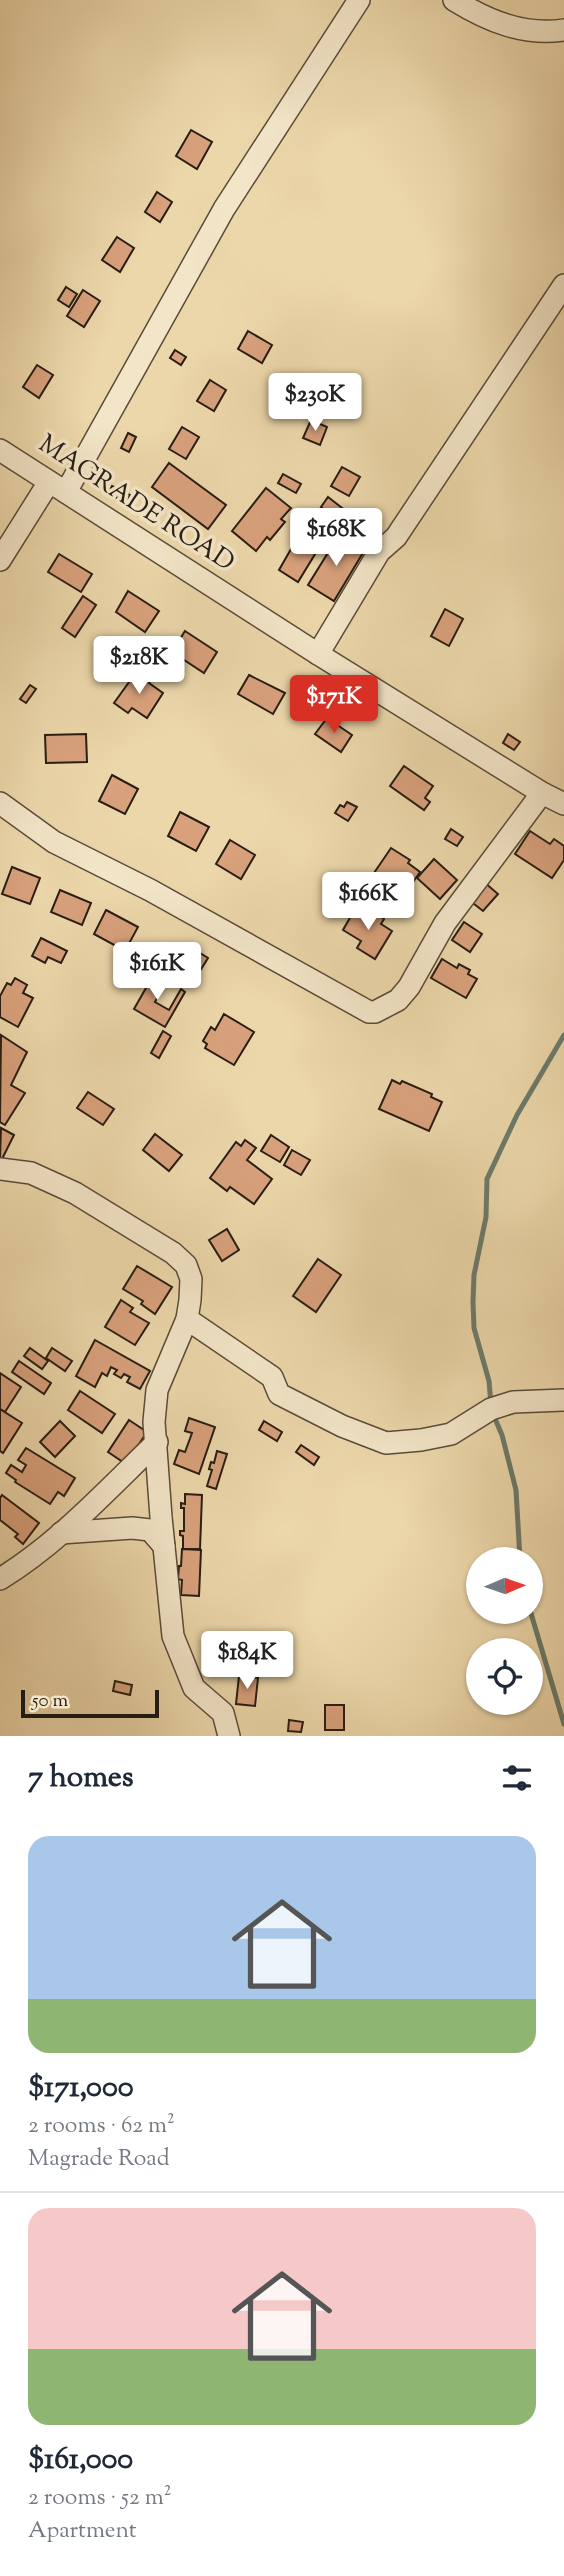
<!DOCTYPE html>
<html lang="en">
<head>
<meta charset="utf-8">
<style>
	:root { --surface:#fff; --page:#f6f6f7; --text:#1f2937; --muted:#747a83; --line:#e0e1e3; --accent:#d93025 }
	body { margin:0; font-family:"Sorts Mill Goudy",serif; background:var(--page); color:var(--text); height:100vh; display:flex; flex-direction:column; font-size:26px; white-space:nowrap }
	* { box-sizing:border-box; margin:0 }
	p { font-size:23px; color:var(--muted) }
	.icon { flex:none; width:38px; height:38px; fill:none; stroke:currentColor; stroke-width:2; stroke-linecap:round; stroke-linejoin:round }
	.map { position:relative; height:1736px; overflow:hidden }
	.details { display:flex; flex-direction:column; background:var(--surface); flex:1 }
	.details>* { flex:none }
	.needle { width:46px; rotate:88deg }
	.buttons { position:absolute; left:466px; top:1547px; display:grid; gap:14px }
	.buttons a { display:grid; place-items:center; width:77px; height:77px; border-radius:50%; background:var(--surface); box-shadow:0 2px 5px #0004; font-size:35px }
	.scale { position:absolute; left:21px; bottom:18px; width:138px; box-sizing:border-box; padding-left:7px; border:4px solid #281d13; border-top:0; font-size:19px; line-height:24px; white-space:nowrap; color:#281d13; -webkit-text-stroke:5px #f3e5c8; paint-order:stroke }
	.price { position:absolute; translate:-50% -60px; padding:0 16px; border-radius:7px; background:#fff; color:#222; font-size:23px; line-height:46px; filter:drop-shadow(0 2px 4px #0008) }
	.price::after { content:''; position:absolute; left:50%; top:42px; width:21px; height:16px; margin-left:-10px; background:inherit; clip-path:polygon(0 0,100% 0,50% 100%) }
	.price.selected { background:var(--accent); color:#fff }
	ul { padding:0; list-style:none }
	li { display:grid; align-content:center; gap:14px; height:371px; padding:0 28px }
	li+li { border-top:2px solid var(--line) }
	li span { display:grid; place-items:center; height:217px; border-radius:21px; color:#555 }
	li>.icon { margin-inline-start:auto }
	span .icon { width:126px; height:126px; fill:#fffc; stroke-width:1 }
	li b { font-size:30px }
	h2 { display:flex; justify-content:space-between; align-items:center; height:84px; padding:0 28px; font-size:30px }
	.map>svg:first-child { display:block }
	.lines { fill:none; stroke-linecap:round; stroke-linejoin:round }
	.stream { stroke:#6c7b6b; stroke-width:5 }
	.building { fill:#d8a17c; stroke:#281d13; stroke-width:2 }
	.street-casing { stroke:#594c39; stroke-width:24 }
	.street { stroke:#f3e5c8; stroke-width:21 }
	.labels { text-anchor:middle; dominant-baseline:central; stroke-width:7; stroke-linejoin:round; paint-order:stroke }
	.street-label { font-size:26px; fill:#281d13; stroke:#f3e5c8 }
</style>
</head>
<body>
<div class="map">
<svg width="564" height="1736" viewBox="0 0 564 1736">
	<rect width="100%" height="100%" fill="#ecd7aa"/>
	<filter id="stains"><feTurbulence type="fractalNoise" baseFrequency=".00286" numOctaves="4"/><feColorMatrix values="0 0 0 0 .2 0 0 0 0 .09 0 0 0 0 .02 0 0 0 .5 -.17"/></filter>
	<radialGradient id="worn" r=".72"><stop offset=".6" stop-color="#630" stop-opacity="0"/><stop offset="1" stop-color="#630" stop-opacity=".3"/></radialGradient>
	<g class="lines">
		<g class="stream">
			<polyline points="491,1405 489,1381 474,1328 473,1302 474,1275 486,1217 487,1179 517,1115 564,1035"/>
			<polyline points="493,1414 502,1435 516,1490 520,1559"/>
			<polyline points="530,1610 564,1724"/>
		</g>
	</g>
	<g class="building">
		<polygon points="191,130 212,142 197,169 176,156"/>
		<polygon points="157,192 172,202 160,222 145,212"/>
		<polygon points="117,237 134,248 120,272 102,260"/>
		<polygon points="66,287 77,294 69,307 58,300"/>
		<polygon points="83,290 100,301 84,327 67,316"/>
		<polygon points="248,331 272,345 262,363 238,349"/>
		<polygon points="175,350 186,357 181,365 170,358"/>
		<polygon points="37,365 53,375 39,398 23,387"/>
		<polygon points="210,380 226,390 214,411 197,401"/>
		<polygon points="311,420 327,427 320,445 303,438"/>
		<polygon points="182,427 199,437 186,459 169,449"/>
		<polygon points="128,433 136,437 129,452 121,448"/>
		<polygon points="169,463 226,505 208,529 152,487"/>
		<polygon points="342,467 360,477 349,496 331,486"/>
		<polygon points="283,474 301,484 296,493 278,483"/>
		<polygon points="112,486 130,495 127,503 108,494"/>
		<polygon points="266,488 291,508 281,519 285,522 270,540 267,537 256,551 232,531"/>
		<polygon points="328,497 346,511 339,521 321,507"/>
		<polygon points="316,512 334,523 298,582 279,570 299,535 301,536 303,533 301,531 308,520 310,521"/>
		<polygon points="339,535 364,551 334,601 308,585"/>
		<polygon points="59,554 92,574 81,592 48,572"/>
		<polygon points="128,591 159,611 145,632 116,612"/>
		<polygon points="83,596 96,605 75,637 62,628"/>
		<polygon points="445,609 463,619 449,646 431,636"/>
		<polygon points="185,631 217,652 204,673 172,652"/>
		<polygon points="137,671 151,680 149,683 163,693 147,718 132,708 128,713 114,703"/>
		<polygon points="249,675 285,693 273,714 238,694"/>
		<polygon points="30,685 36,689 26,703 20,699"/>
		<polygon points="327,718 352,735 341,752 315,734"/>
		<polygon points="86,734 87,762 46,763 45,735"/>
		<polygon points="508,734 520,742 514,750 503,743"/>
		<polygon points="404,766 433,786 425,798 430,802 424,810 390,786"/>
		<polygon points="112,775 138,789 125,814 99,801"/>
		<polygon points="347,802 357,807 348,821 335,813 340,805 344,807"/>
		<polygon points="180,812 209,827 196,851 168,836"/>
		<polygon points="451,829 463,837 457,846 445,839"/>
		<polygon points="530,831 550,844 554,839 564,846 564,860 552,878 515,854"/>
		<polygon points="230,840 255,855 241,879 216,864"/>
		<polygon points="391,848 410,860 408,863 420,872 411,885 399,877 392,889 372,876"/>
		<polygon points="434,859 457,880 440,899 417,878"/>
		<polygon points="12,867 40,878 30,904 2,894"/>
		<polygon points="484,882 498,894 483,911 469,900"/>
		<polygon points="60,890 91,903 82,925 51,912"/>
		<polygon points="355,909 369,918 373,912 384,919 381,924 392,931 375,959 357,948 361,941 343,930"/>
		<polygon points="106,910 138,927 125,951 94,934"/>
		<polygon points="464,922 482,934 470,952 452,940"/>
		<polygon points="41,938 67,951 61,963 48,957 45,963 32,956"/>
		<polygon points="186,944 208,958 195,979 185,973 183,976 172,968"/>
		<polygon points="442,959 457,968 459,964 470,970 468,974 477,979 466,998 431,978"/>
		<polygon points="154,974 167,981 155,1002 169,1010 181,989 185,992 165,1027 134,1009"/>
		<polygon points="15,978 27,985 23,993 33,998 18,1027 0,1017 0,996 7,983 11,985"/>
		<polygon points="224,1014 254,1032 234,1065 205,1048 207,1044 203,1041 211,1027 215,1030"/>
		<polygon points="163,1031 171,1036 159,1058 151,1053"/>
		<polygon points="1,1035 27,1052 11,1085 25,1093 5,1125 0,1122"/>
		<polygon points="392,1080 400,1084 402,1081 432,1094 431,1097 442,1102 429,1131 379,1109"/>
		<polygon points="88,1092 114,1109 103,1125 77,1108"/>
		<polygon points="1,1128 14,1135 2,1159 0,1157"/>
		<polygon points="155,1134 182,1155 169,1171 143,1150"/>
		<polygon points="271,1135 289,1147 280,1162 261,1151"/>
		<polygon points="245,1140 256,1148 247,1160 272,1179 254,1204 230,1187 227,1191 210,1178 236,1142 241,1146"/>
		<polygon points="292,1150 310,1160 301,1175 284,1165"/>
		<polygon points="227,1229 239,1250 222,1261 209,1240"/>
		<polygon points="318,1259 341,1275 316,1312 293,1296"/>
		<polygon points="137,1266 172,1287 155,1314 141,1304 143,1301 123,1289"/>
		<polygon points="121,1300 133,1308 130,1312 149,1323 135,1345 105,1327"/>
		<polygon points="95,1340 150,1371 140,1389 127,1382 130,1377 124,1374 121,1378 114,1374 117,1370 111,1367 107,1376 102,1373 95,1387 76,1376"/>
		<polygon points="30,1348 48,1361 42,1369 24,1356"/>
		<polygon points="52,1348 72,1361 65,1371 46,1358"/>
		<polygon points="19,1361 51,1383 44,1394 12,1372"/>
		<polygon points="0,1373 21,1387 5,1412 0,1409"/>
		<polygon points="80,1391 115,1414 102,1433 68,1410"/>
		<polygon points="0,1409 22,1423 3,1453 0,1451"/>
		<polygon points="189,1418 215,1427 199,1474 174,1464 179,1450 185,1452 192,1433 185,1431"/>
		<polygon points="129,1420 147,1432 126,1464 108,1452"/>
		<polygon points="60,1421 75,1436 55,1457 40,1442"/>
		<polygon points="264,1421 282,1432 277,1441 259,1430"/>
		<polygon points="301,1445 319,1457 314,1465 296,1452"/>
		<polygon points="26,1448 75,1478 64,1496 58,1492 50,1504 15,1482 16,1480 6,1473 11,1465 22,1472 26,1465 18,1460"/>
		<polygon points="217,1451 227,1454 216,1489 207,1486 212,1470 209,1469 211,1462 214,1463"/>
		<polygon points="185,1494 202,1495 200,1549 183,1549 183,1536 180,1535 180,1531 184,1531 184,1508 181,1508 181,1503 185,1504"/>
		<polygon points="2,1495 39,1523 23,1544 15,1537 18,1534 0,1520 0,1498"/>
		<polygon points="182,1549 201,1550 199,1596 181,1595 182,1580 178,1579 179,1566 181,1566"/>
		<polygon points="239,1676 258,1678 255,1706 236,1704"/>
		<polygon points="115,1681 132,1685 130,1695 113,1691"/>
		<rect x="325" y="1705" width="19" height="25"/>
		<polygon points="289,1720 303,1722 301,1732 288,1731"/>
	</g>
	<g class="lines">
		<g class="street-casing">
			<g id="street">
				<path d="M454 0C488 21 524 36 564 30"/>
				<polyline points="0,450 318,654 542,793 564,804"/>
				<polyline points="66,492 224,209 359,0"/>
				<polyline points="0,560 49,482"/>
				<polyline points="318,654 379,552 396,537 564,285"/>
				<polyline points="0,803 54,842 150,890 369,1012 375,1012 398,1000 409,987 445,923 542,793"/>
				<polyline points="0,1169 31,1173 75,1193 173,1253 186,1265 191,1279 190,1300 187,1319 157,1390 154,1422 161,1517 173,1636 194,1688 223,1713 229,1736"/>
				<polyline points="187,1319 272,1377 279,1394 342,1426 386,1443 421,1440 451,1434 491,1409 513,1402 564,1400"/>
				<polyline points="61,1533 132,1528 150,1530 164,1546"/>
				<path d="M0 1579C59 1543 107 1490 157 1442"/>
			</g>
		</g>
		<use href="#street" class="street"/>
	</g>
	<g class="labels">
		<g class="street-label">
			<text transform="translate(136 504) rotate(33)">MAGRADE ROAD</text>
		</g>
	</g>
	<rect width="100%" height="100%" filter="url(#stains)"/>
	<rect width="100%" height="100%" fill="url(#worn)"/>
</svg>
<div class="buttons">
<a><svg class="needle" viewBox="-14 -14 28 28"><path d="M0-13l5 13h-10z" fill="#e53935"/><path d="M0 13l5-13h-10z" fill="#747a83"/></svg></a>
<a><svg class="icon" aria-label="locate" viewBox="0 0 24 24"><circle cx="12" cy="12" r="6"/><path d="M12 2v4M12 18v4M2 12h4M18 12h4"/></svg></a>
</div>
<div class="scale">50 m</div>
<b class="price" style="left:315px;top:433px">$230K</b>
<b class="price" style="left:336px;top:568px">$168K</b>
<b class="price" style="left:139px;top:696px">$218K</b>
<b class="price selected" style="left:334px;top:735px">$171K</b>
<b class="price" style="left:368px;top:932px">$166K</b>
<b class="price" style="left:157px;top:1002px">$161K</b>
<b class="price" style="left:247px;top:1691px">$184K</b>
</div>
<section class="details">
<h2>7 homes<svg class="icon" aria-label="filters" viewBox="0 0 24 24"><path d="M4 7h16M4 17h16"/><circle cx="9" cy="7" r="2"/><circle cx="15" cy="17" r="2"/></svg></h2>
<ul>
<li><span style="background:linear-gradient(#a9c7e8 75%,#8fb573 0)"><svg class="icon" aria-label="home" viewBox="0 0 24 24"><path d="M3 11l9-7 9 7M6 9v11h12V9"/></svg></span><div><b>$171,000</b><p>2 rooms · 62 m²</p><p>Magrade Road</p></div></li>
<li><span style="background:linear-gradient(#f6c9c9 65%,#8fb573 0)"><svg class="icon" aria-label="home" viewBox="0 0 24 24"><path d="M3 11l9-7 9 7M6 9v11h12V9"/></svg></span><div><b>$161,000</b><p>2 rooms · 52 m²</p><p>Apartment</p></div></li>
</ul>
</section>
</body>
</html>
